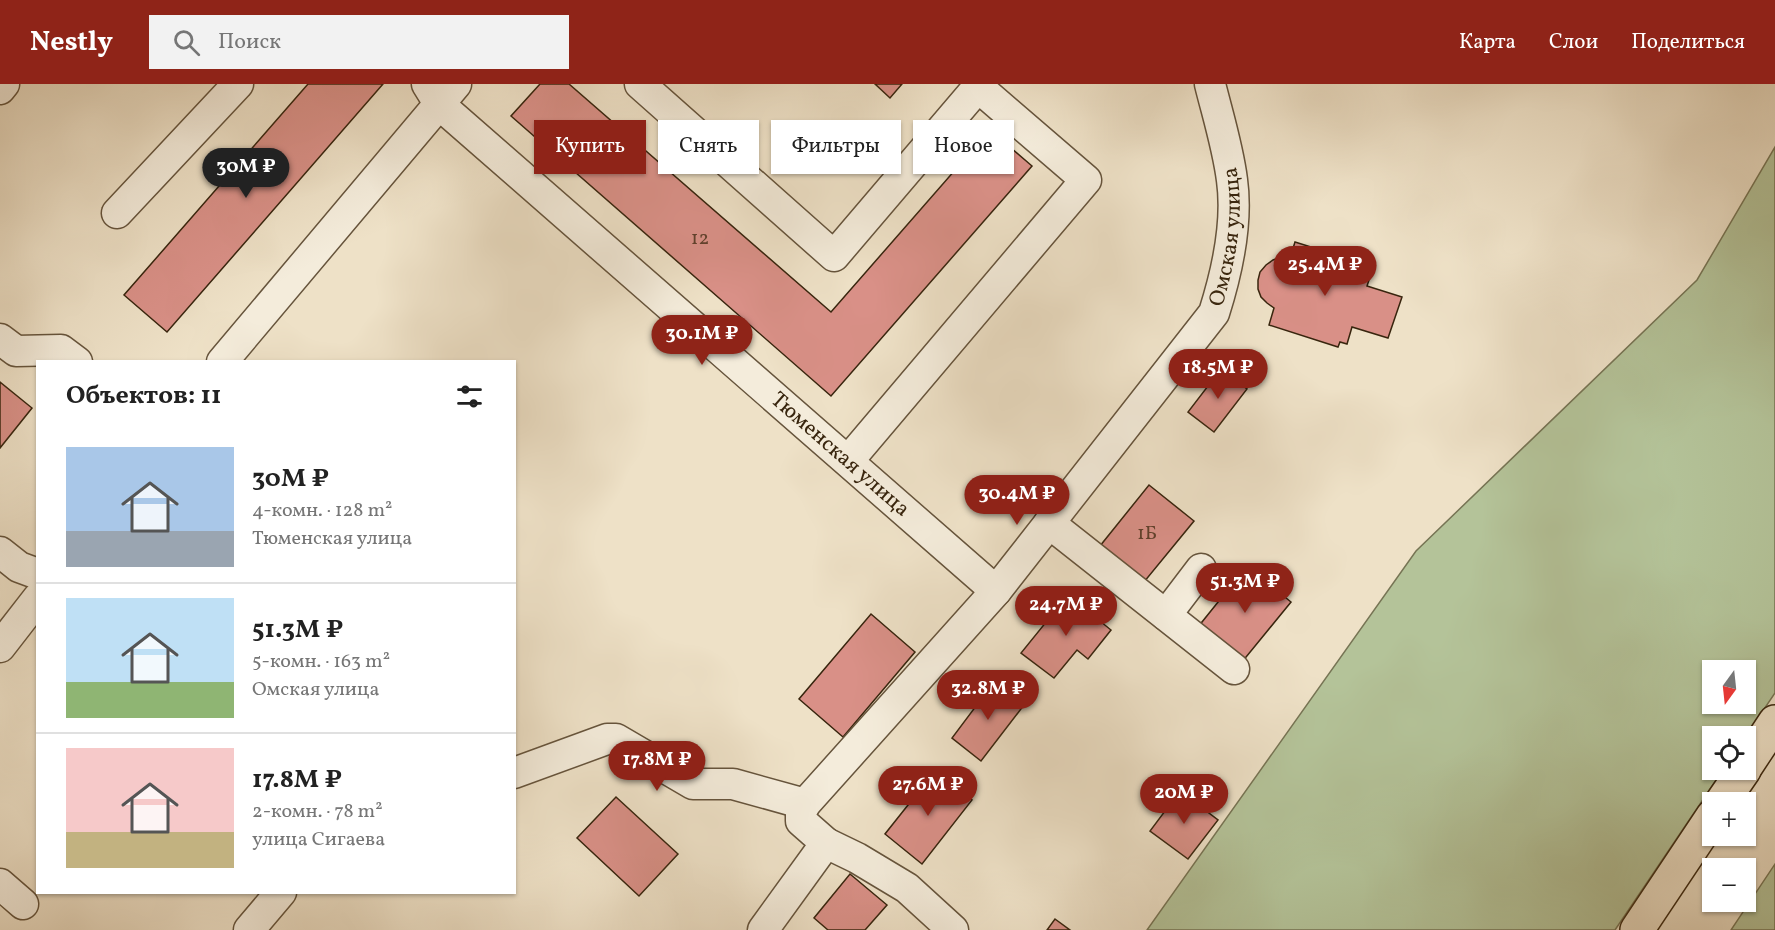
<!DOCTYPE html>
<html lang="ru">
<head>
<meta charset="utf-8">
<style>
	:root { --surface:#fff; --page:#f2f2f2; --text:#222; --muted:#767676; --line:#e0e0e0; --accent:#8f2418 }
	body { margin:0; font-family:Vollkorn,serif; background:var(--page); color:var(--text); height:100vh; display:flex; flex-direction:column; font-size:22px; white-space:nowrap }
	* { box-sizing:border-box; margin:0 }
	p { font-size:20px; color:var(--muted) }
	.icon { flex:none; width:33px; height:33px; fill:none; stroke:currentColor; stroke-width:2; stroke-linecap:round; stroke-linejoin:round }
	.map { position:relative; flex:1; overflow:hidden }
	.sheet { position:absolute; left:36px; top:276px; width:480px; height:534px; display:flex; flex-direction:column; background:var(--surface); border-radius:0px; box-shadow:0 2px 4px #0004 }
	.sheet>* { flex:none }
	.top-card { position:absolute; left:534px; top:36px; width:570px; height:54px; display:flex; gap:12px }
	.needle { width:39px; rotate:195deg }
	.buttons { position:absolute; left:1702px; top:576px; display:grid; gap:12px }
	.buttons a { display:grid; place-items:center; width:54px; height:54px; border-radius:0px; background:var(--surface); box-shadow:0 2px 4px #0004; font-size:30px }
	.price { position:absolute; translate:-50% -51px; padding:0 14px; border-radius:21px; background:var(--accent); color:#fff; font-size:20px; line-height:39px; filter:drop-shadow(0 2px 3px #0008) }
	.price::after { content:''; position:absolute; left:50%; top:36px; width:18px; height:14px; margin-left:-9px; background:inherit; clip-path:polygon(0 0,100% 0,50% 100%) }
	.price.active { background:#222; color:#fff }
	ul { padding:0; list-style:none }
	li { display:flex; align-items:center; gap:18px; height:150px; padding:0 30px }
	li+li { border-top:2px solid var(--line) }
	li span { display:grid; place-items:center; flex:none; width:168px; height:120px; border-radius:0px; color:#555 }
	li>.icon { margin-inline-start:auto }
	span .icon { width:72px; height:72px; fill:#fffc; stroke-width:1 }
	li b { font-size:26px }
	h2 { display:flex; justify-content:space-between; align-items:center; height:72px; padding:0 30px; font-size:26px }
	.tag { padding:0 21px; border-radius:0px; background:var(--surface); box-shadow:0 2px 4px #0004; font-size:21px; line-height:54px }
	.tag.active { background:var(--accent); color:#fff }
	header { display:flex; align-items:center; gap:36px; box-sizing:border-box; height:84px; padding:0 30px; background:var(--accent); color:#fff }
	header strong { font-size:28px }
	nav { display:flex; gap:33px; margin-inline-start:auto; font-size:21px }
	.search { width:420px; height:54px; background:var(--page); display:flex; align-items:center; gap:15px; box-sizing:border-box; padding:0 21px; border-radius:0px; color:var(--muted); font-size:22px }
	.map>svg:first-child { display:block }
	.green { fill:#b4c399; stroke:#767454; stroke-width:1.5; fill-rule:evenodd }
	.building { fill:#d99087; stroke:#38250e; stroke-width:1.5 }
	.lines { fill:none; stroke-linecap:round; stroke-linejoin:round }
	.minor-casing { stroke:#66543c; stroke-width:33 }
	.major-casing { stroke:#38250e; stroke-width:36 }
	.minor { stroke:#f4ecdb; stroke-width:30 }
	.major { stroke:#eee1c7; stroke-width:33 }
	.labels { text-anchor:middle; dominant-baseline:central; stroke-width:4.5; stroke-linejoin:round; paint-order:stroke }
	.number-label { font-size:20px; fill:#60402c }
	.street-label { font-size:22px; fill:#38250e; stroke:#f4ecdb }
</style>
</head>
<body>
<header>
<strong>Nestly</strong>
<div class="search"><svg class="icon" aria-label="search" viewBox="0 0 24 24"><circle cx="10" cy="10" r="6"/><path d="M15 15l6 6"/></svg>Поиск</div>
<nav><a>Карта</a><a>Слои</a><a>Поделиться</a></nav>
</header>
<div class="map">
<svg width="1775" height="846" viewBox="0 0 1775 846">
	<rect width="100%" height="100%" fill="#eee1c7"/>
	<filter id="stains"><feTurbulence type="fractalNoise" baseFrequency=".00333" numOctaves="4"/><feColorMatrix values="0 0 0 0 .2 0 0 0 0 .09 0 0 0 0 .02 0 0 0 .5 -.17"/></filter>
	<radialGradient id="worn" r=".72"><stop offset=".6" stop-color="#630" stop-opacity="0"/><stop offset="1" stop-color="#630" stop-opacity=".3"/></radialGradient>
	<g class="green">
		<path d="M1775 63V609L1746 652H1713V686H1723L1615 846H1147L1416 467 1697 196ZM1713 586H1746V620H1713Z"/>
		<polygon points="1775,780 1775,846 1731,846"/>
	</g>
	<g class="building">
		<polygon points="308,0 383,0 167,248 124,211"/>
		<polygon points="540,0 569,0 831,228 990,46 1032,82 831,312 511,32"/>
		<polygon points="875,0 902,0 890,14"/>
		<polygon points="1295,158 1365,180 1363,187 1371,190 1367,202 1402,213 1388,254 1352,243 1347,260 1340,258 1338,263 1269,241 1274,224 1267,219 1261,213 1258,205 1258,196 1260,188 1266,181 1273,176 1281,173 1290,174"/>
		<polygon points="1221,285 1247,305 1214,348 1188,328"/>
		<polygon points="0,298 32,324 0,364"/>
		<polygon points="1149,401 1194,437 1144,498 1100,462"/>
		<polygon points="1247,482 1291,518 1242,578 1198,543"/>
		<polygon points="1068,511 1111,546 1088,575 1077,566 1054,594 1021,569"/>
		<polygon points="871,530 915,568 843,653 799,615"/>
		<polygon points="994,598 1024,621 981,677 952,654"/>
		<polygon points="935,687 972,716 922,780 885,750"/>
		<polygon points="1180,707 1218,736 1188,775 1150,747"/>
		<polygon points="616,713 678,770 639,812 577,754"/>
		<polygon points="850,790 887,821 865,846 828,846 814,834"/>
		<polygon points="1055,835 1070,846 1047,846"/>
	</g>
	<g class="lines">
		<g class="minor-casing">
			<g id="minor">
				<path id="s1" d="M427 0 440 21 996 507"/>
				<polyline points="640,0 834,172 978,3 1086,96 848,377"/>
				<polyline points="0,5 4,0"/>
				<polyline points="117,129 238,0"/>
				<polyline points="0,255 16,267 61,266 77,278"/>
				<polyline points="222,278 456,0"/>
				<polyline points="1049,439 1234,585"/>
				<polyline points="0,468 19,483 38,490"/>
				<polyline points="1166,531 1201,485"/>
				<polyline points="0,563 38,514"/>
				<polyline points="514,689 607,655 616,655 693,700 733,700 805,720"/>
				<polyline points="826,759 857,774 907,804 953,846"/>
				<polyline points="0,800 23,820"/>
				<polyline points="249,846 281,808"/>
				<path id="s2" d="M763 846 826 759 801 737V728L805 720 996 507 1214 229C1227 188 1238 139 1232 96 1228 64 1218 32 1210 0"/>
			</g>
		</g>
		<g class="major-casing">
			<g id="major">
				<polyline points="1746,682 1775,638"/>
				<polyline points="1722,718 1744,686"/>
				<polyline points="1637,846 1713,732"/>
			</g>
		</g>
		<use href="#minor" class="minor"/>
		<use href="#major" class="major"/>
	</g>
	<g class="labels">
		<g class="number-label">
			<text x="700" y="155">12</text>
			<text x="1147" y="450">1Б</text>
		</g>
		<g class="street-label">
			<text stroke="none"><textPath href="#s2" startOffset="876">Омская улица</textPath></text>
			<text stroke="none"><textPath href="#s1" startOffset="556">Тюменская улица</textPath></text>
		</g>
	</g>
	<rect width="100%" height="100%" filter="url(#stains)"/>
	<rect width="100%" height="100%" fill="url(#worn)"/>
</svg>
<div class="buttons">
<a><svg class="needle" viewBox="-14 -14 28 28"><path d="M0-13l5 13h-10z" fill="#e53935"/><path d="M0 13l5-13h-10z" fill="#767676"/></svg></a>
<a><svg class="icon" aria-label="locate" viewBox="0 0 24 24"><circle cx="12" cy="12" r="6"/><path d="M12 2v4M12 18v4M2 12h4M18 12h4"/></svg></a>
<a>+</a>
<a>−</a>
</div>
<b class="price active" style="left:246px;top:115px">30M ₽</b>
<b class="price" style="left:1325px;top:213px">25.4M ₽</b>
<b class="price" style="left:702px;top:282px">30.1M ₽</b>
<b class="price" style="left:1218px;top:316px">18.5M ₽</b>
<b class="price" style="left:1017px;top:442px">30.4M ₽</b>
<b class="price" style="left:1245px;top:530px">51.3M ₽</b>
<b class="price" style="left:1066px;top:553px">24.7M ₽</b>
<b class="price" style="left:988px;top:637px">32.8M ₽</b>
<b class="price" style="left:657px;top:708px">17.8M ₽</b>
<b class="price" style="left:928px;top:733px">27.6M ₽</b>
<b class="price" style="left:1184px;top:741px">20M ₽</b>
<div class="top-card">
<a class="tag active">Купить</a>
<a class="tag">Снять</a>
<a class="tag">Фильтры</a>
<a class="tag">Новое</a>
</div>
<section class="sheet">
<h2>Объектов: 11<svg class="icon" aria-label="filters" viewBox="0 0 24 24"><path d="M4 7h16M4 17h16"/><circle cx="9" cy="7" r="2"/><circle cx="15" cy="17" r="2"/></svg></h2>
<ul>
<li><span style="background:linear-gradient(#a9c7e8 70%,#9aa5b1 0)"><svg class="icon" aria-label="home" viewBox="0 0 24 24"><path d="M3 11l9-7 9 7M6 9v11h12V9"/></svg></span><div><b>30M ₽</b><p>4-комн. · 128 m²</p><p>Тюменская улица</p></div></li>
<li><span style="background:linear-gradient(#bfe0f5 70%,#8fb573 0)"><svg class="icon" aria-label="home" viewBox="0 0 24 24"><path d="M3 11l9-7 9 7M6 9v11h12V9"/></svg></span><div><b>51.3M ₽</b><p>5-комн. · 163 m²</p><p>Омская улица</p></div></li>
<li><span style="background:linear-gradient(#f6c9c9 70%,#c2b280 0)"><svg class="icon" aria-label="home" viewBox="0 0 24 24"><path d="M3 11l9-7 9 7M6 9v11h12V9"/></svg></span><div><b>17.8M ₽</b><p>2-комн. · 78 m²</p><p>улица Сигаева</p></div></li>
</ul>
</section>
</div>
</body>
</html>
